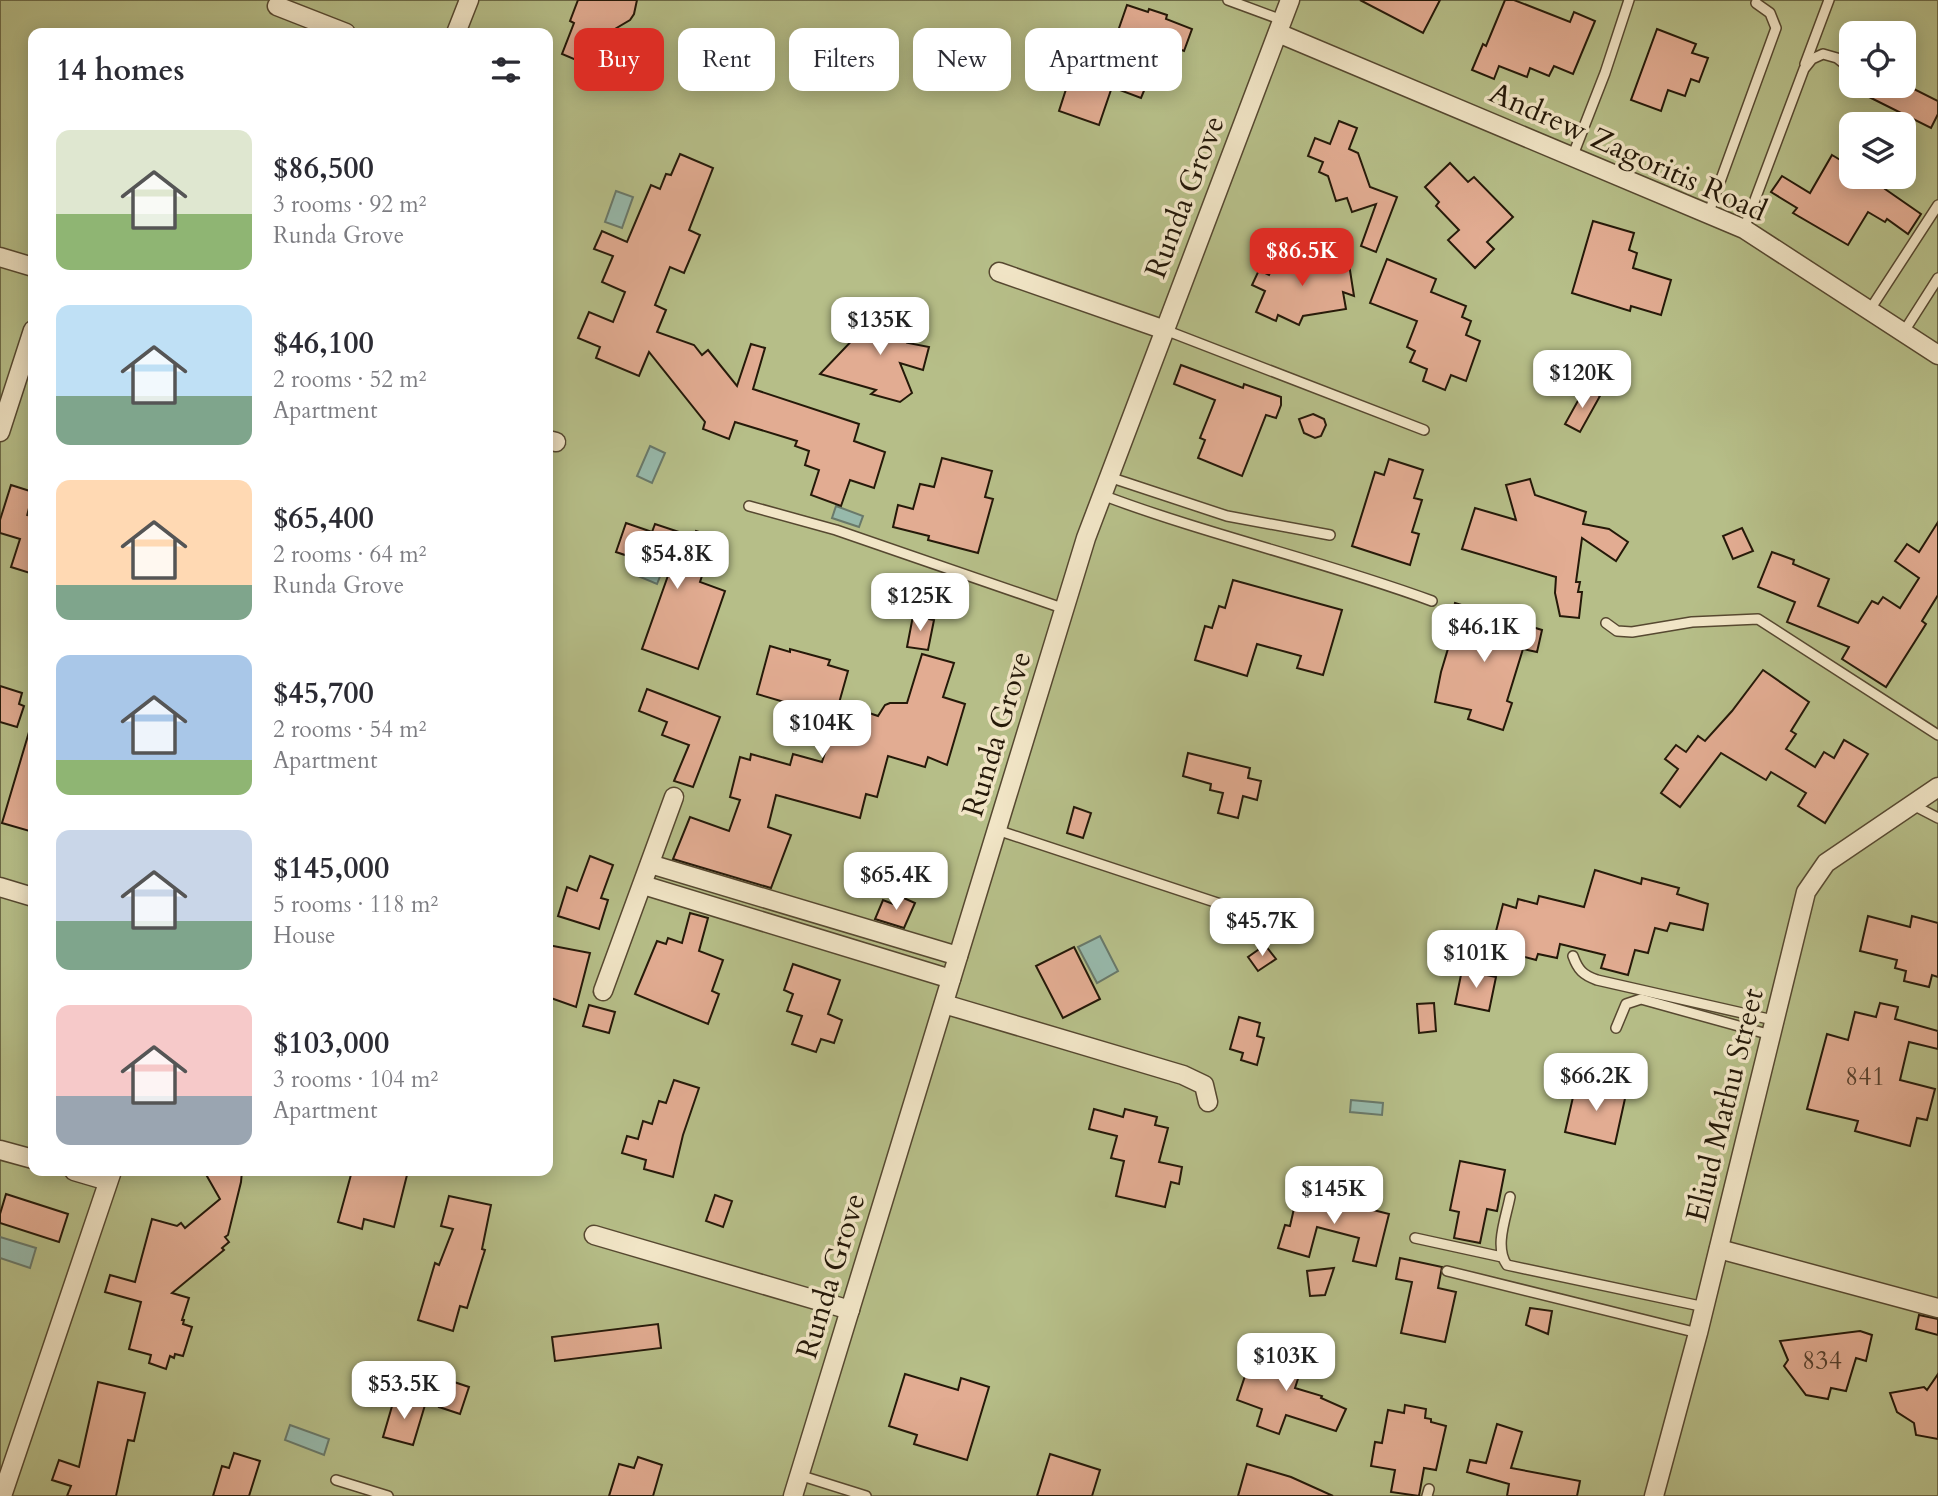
<!DOCTYPE html>
<html lang="en">
<head>
<meta charset="utf-8">
<style>
	:root { --surface:#fff; --page:#f7f7f7; --text:#2b2b33; --muted:#7c7c81; --accent:#d93025 }
	body { margin:0; font-family:Cardo,serif; background:var(--page); color:var(--text); height:100vh; display:flex; flex-direction:column; font-size:26px; white-space:nowrap }
	* { box-sizing:border-box; margin:0 }
	p { font-size:23px; color:var(--muted) }
	.icon { flex:none; width:38px; height:38px; fill:none; stroke:currentColor; stroke-width:2; stroke-linecap:round; stroke-linejoin:round }
	.map { position:relative; flex:1; overflow:hidden }
	.sheet { position:absolute; left:28px; top:28px; width:525px; height:1148px; display:flex; flex-direction:column; background:var(--surface); border-radius:14px; box-shadow:0 4px 18px #0003 }
	.sheet>* { flex:none }
	.top-card { position:absolute; left:574px; top:28px; width:665px; height:63px; display:flex; gap:14px }
	.tools { position:absolute; left:1839px; top:21px; display:grid; gap:14px }
	.tools a { display:grid; place-items:center; width:77px; height:77px; border-radius:14px; background:var(--surface); box-shadow:0 4px 18px #0003; font-size:35px }
	.price { position:absolute; translate:-50% -60px; padding:0 16px; border-radius:14px; background:#fff; color:#222; font-size:23px; line-height:46px; filter:drop-shadow(0 2px 4px #0008) }
	.price::after { content:''; position:absolute; left:50%; top:42px; width:21px; height:16px; margin-left:-10px; background:inherit; clip-path:polygon(0 0,100% 0,50% 100%) }
	.price.current { background:var(--accent); color:#fff }
	ul { padding:0; list-style:none }
	li { display:flex; align-items:center; gap:21px; height:175px; padding:0 28px }
	li span { display:grid; place-items:center; flex:none; width:196px; height:140px; border-radius:14px; color:#555 }
	li>.icon { margin-inline-start:auto }
	span .icon { width:84px; height:84px; fill:#fffc; stroke-width:1 }
	li b { font-size:30px }
	h2 { display:flex; justify-content:space-between; align-items:center; height:84px; padding:0 28px; font-size:30px }
	.chip { padding:0 24px; border-radius:14px; background:var(--surface); box-shadow:0 4px 18px #0003; font-size:24px; line-height:63px }
	.chip.current { background:var(--accent); color:#fff }
	.map>svg:first-child { display:block }
	.green { fill:#b6be88; stroke:#6e6c48; stroke-width:2; fill-rule:evenodd }
	.water { fill:#97b9ab; stroke:#69796a; stroke-width:2 }
	.building { fill:#e2ac92; stroke:#251909; stroke-width:2 }
	.lines { fill:none; stroke-linecap:round; stroke-linejoin:round }
	.lane-casing { stroke:#564830; stroke-width:12 }
	.street-casing { stroke:#564830; stroke-width:21 }
	.lane { stroke:#f1e5c6; stroke-width:9 }
	.street { stroke:#f1e5c6; stroke-width:18 }
	.labels { text-anchor:middle; dominant-baseline:central; stroke-width:7; stroke-linejoin:round; paint-order:stroke }
	.number-label { font-size:26px; fill:#543e2b }
	.street-label { font-size:30px; fill:#251909; stroke:#f1e5c6 }
</style>
</head>
<body>
<div class="map">
<svg width="1938" height="1496" viewBox="0 0 1938 1496">
	<rect width="100%" height="100%" fill="#e9d7a7"/>
	<filter id="stains"><feTurbulence type="fractalNoise" baseFrequency=".00286" numOctaves="4"/><feColorMatrix values="0 0 0 0 .2 0 0 0 0 .09 0 0 0 0 .02 0 0 0 .5 -.17"/></filter>
	<radialGradient id="worn" r=".72"><stop offset=".6" stop-color="#630" stop-opacity="0"/><stop offset="1" stop-color="#630" stop-opacity=".3"/></radialGradient>
	<path class="green" d="M0 0H1938V1496H0ZM33 33H548V1171H33ZM1852 33H1904V86H1852ZM1852 124H1904V177H1852Z"/>
	<g class="water">
		<polygon points="616,191 633,197 622,228 605,222"/>
		<polygon points="650,446 665,453 652,483 637,476"/>
		<polygon points="836,506 863,516 859,527 832,518"/>
		<polygon points="638,559 663,569 657,584 633,574"/>
		<polygon points="1100,936 1118,971 1097,983 1078,947"/>
		<polygon points="1351,1100 1383,1103 1382,1115 1350,1112"/>
		<polygon points="0,1237 36,1248 30,1268 0,1258"/>
		<polygon points="290,1425 329,1439 324,1455 285,1440"/>
	</g>
	<g class="building">
		<polygon points="578,0 637,0 634,14 630,20 603,36 624,44 615,65 592,55 588,65 562,54 574,23 570,21"/>
		<polygon points="1360,0 1440,0 1423,33"/>
		<polygon points="1505,0 1514,0 1570,22 1574,12 1595,21 1573,74 1554,66 1549,76 1530,68 1527,77 1499,66 1494,79 1472,70 1483,44 1486,46"/>
		<polygon points="1127,5 1148,12 1149,9 1167,15 1166,19 1192,29 1184,51 1174,47 1160,86 1148,81 1141,98 1112,87 1099,125 1059,111 1079,49 1085,51 1086,48 1109,57"/>
		<polygon points="1657,29 1696,44 1692,53 1708,58 1699,82 1691,79 1685,96 1668,90 1661,111 1631,100"/>
		<polygon points="1847,86 1908,86 1938,101 1938,114 1931,128"/>
		<polygon points="1339,121 1357,128 1349,149 1358,153 1370,187 1397,197 1376,252 1361,246 1376,204 1352,212 1347,198 1336,201 1328,176 1319,172 1323,162 1308,156 1315,138 1330,144"/>
		<polygon points="680,154 713,168 689,230 700,235 684,273 670,267 655,305 666,310 657,332 694,345 702,355 708,350 737,386 751,344 765,348 753,389 859,424 854,441 885,452 874,488 850,480 841,506 811,495 819,470 805,465 809,451 795,446 797,441 735,422 729,439 703,429 705,422 649,352 639,376 596,358 600,347 578,338 589,312 613,322 625,292 602,282 613,256 594,249 602,231 627,242 651,185 660,189 666,174 671,175"/>
		<polygon points="1832,155 1852,167 1852,177 1892,177 1885,189 1921,214 1908,234 1887,219 1885,222 1868,212 1848,245 1793,213 1797,208 1771,192 1782,176 1810,193"/>
		<polygon points="1450,163 1468,182 1474,177 1513,217 1487,242 1494,249 1475,268 1448,240 1459,230 1436,206 1439,202 1425,187"/>
		<polygon points="1593,221 1634,233 1629,250 1637,253 1633,268 1671,280 1661,315 1631,306 1630,311 1572,293"/>
		<polygon points="1290,246 1314,256 1308,272 1349,264 1354,296 1343,292 1346,309 1303,316 1299,325 1278,315 1276,321 1256,312 1265,291 1252,285 1259,270 1269,275 1278,255 1285,257"/>
		<polygon points="1387,259 1436,279 1431,292 1466,306 1462,317 1471,321 1466,335 1480,341 1466,381 1451,375 1445,390 1423,381 1427,369 1410,362 1415,351 1407,347 1417,321 1370,303"/>
		<polygon points="895,304 900,325 922,330 908,343 929,347 923,370 900,363 912,393 900,402 871,394 876,390 820,374 862,330 857,312 880,318"/>
		<polygon points="1181,365 1243,388 1244,384 1281,397 1281,405 1276,418 1266,415 1242,476 1198,458 1205,440 1200,438 1215,400 1174,384"/>
		<polygon points="1585,388 1600,396 1580,432 1565,424"/>
		<polygon points="1313,414 1324,419 1326,425 1321,436 1315,438 1304,433 1299,419"/>
		<polygon points="942,458 992,471 985,497 993,499 978,553 928,540 929,536 893,527 898,505 913,509 920,484 934,487"/>
		<polygon points="1389,459 1423,470 1414,498 1422,500 1412,532 1419,534 1410,565 1352,546 1375,472 1384,475"/>
		<polygon points="1530,479 1535,495 1586,512 1583,524 1609,529 1628,542 1616,561 1582,538 1576,582 1580,582 1578,592 1582,592 1579,618 1560,616 1555,593 1556,577 1462,549 1475,508 1516,520 1506,485"/>
		<polygon points="11,485 33,492 27,516 29,509 33,510 33,574 11,567 20,539 0,533 0,520"/>
		<polygon points="1938,522 1938,595 1922,621 1926,624 1886,687 1842,659 1849,647 1787,622 1795,602 1758,587 1772,552 1794,560 1793,564 1829,579 1818,606 1858,623 1872,601 1878,604 1883,597 1900,608 1919,578 1895,561 1907,544 1919,552"/>
		<polygon points="626,523 652,532 655,524 694,537 696,531 715,537 700,582 725,591 698,669 642,649 670,570 616,552"/>
		<polygon points="1742,528 1753,551 1733,559 1723,536"/>
		<polygon points="1233,580 1342,610 1323,675 1297,668 1301,656 1257,644 1247,676 1195,660 1205,626 1212,628 1219,606 1225,608"/>
		<polygon points="1455,603 1542,630 1537,652 1523,649 1507,701 1512,703 1503,730 1468,719 1471,710 1435,702 1441,672 1456,622 1451,620"/>
		<polygon points="913,616 934,620 928,650 907,647"/>
		<polygon points="770,646 790,652 790,649 830,660 828,665 848,671 839,703 878,716 885,705 890,703 907,703 922,654 954,663 943,697 965,704 947,765 928,757 925,767 888,756 877,797 866,794 860,818 776,795 768,827 791,835 771,888 673,859 690,817 729,831 740,800 730,797 740,757 750,760 751,754 790,765 793,754 822,762 833,728 788,714 791,704 757,694"/>
		<polygon points="1763,670 1809,702 1791,731 1796,734 1786,749 1815,767 1824,752 1834,758 1844,740 1868,754 1825,823 1798,806 1806,793 1771,772 1766,780 1721,753 1680,807 1661,793 1678,769 1665,759 1676,745 1686,752 1698,736 1705,741 1732,711"/>
		<polygon points="0,686 22,693 19,704 24,706 17,727 0,722"/>
		<polygon points="647,689 720,717 693,787 674,781 689,745 662,735 667,722 639,711"/>
		<polygon points="29,732 33,733 33,832 2,823"/>
		<polygon points="1188,753 1250,768 1248,778 1261,781 1257,800 1243,796 1238,818 1218,813 1223,793 1210,790 1211,784 1183,776"/>
		<polygon points="1074,807 1091,813 1083,838 1067,833"/>
		<polygon points="590,856 613,865 601,898 608,900 599,929 558,916 567,887 577,891"/>
		<polygon points="1595,870 1641,884 1642,878 1679,888 1677,894 1708,904 1703,930 1670,923 1667,931 1655,928 1648,953 1635,950 1628,975 1601,968 1605,955 1560,944 1557,958 1538,954 1536,960 1506,952 1508,942 1494,939 1503,904 1516,908 1518,899 1537,904 1539,896 1584,907"/>
		<polygon points="897,895 915,903 904,928 875,919 883,900 893,904"/>
		<polygon points="690,913 708,918 699,951 723,960 712,991 719,994 708,1024 635,994 657,941 666,944 668,938 682,943"/>
		<polygon points="1868,916 1910,927 1912,916 1938,923 1938,977 1932,975 1929,987 1904,981 1906,971 1895,968 1897,960 1860,951"/>
		<polygon points="548,945 590,953 576,1007 548,997"/>
		<polygon points="1265,945 1276,959 1258,971 1248,957"/>
		<polygon points="1074,947 1100,999 1063,1018 1036,966"/>
		<polygon points="793,964 840,980 828,1014 842,1020 834,1043 821,1039 816,1052 792,1044 802,1016 787,1011 793,994 784,990"/>
		<polygon points="1462,970 1496,977 1489,1011 1455,1004"/>
		<polygon points="1434,1003 1436,1031 1419,1033 1417,1004"/>
		<polygon points="1880,1003 1898,1007 1895,1019 1938,1031 1938,1049 1909,1042 1900,1080 1935,1089 1927,1120 1917,1118 1910,1146 1855,1131 1858,1121 1807,1109 1827,1034 1848,1040 1855,1012 1876,1017"/>
		<polygon points="589,1005 615,1012 609,1033 583,1026"/>
		<polygon points="1239,1017 1260,1023 1257,1036 1264,1038 1257,1065 1241,1060 1243,1053 1230,1049"/>
		<polygon points="674,1080 699,1088 683,1135 673,1177 644,1169 646,1160 622,1153 627,1136 638,1139 643,1121 652,1124 659,1101 666,1103"/>
		<polygon points="1578,1083 1626,1094 1615,1144 1565,1132 1576,1084"/>
		<polygon points="1094,1109 1123,1117 1125,1109 1157,1117 1155,1125 1168,1128 1159,1162 1182,1167 1179,1184 1171,1182 1165,1207 1116,1196 1124,1161 1111,1158 1117,1136 1089,1129"/>
		<polygon points="1460,1161 1505,1170 1497,1211 1487,1209 1480,1243 1454,1238 1459,1212 1450,1210"/>
		<polygon points="204,1171 242,1171 241,1182 228,1235 225,1237 229,1242 222,1248 224,1250 172,1293 189,1298 182,1320 184,1320 183,1324 192,1327 183,1356 175,1354 174,1358 170,1356 166,1369 149,1363 151,1355 129,1349 141,1302 105,1292 110,1275 135,1282 152,1219 177,1226 181,1223 185,1228 220,1199"/>
		<polygon points="352,1171 408,1171 394,1227 364,1219 362,1229 338,1222"/>
		<polygon points="1298,1191 1389,1214 1376,1266 1353,1261 1359,1238 1317,1227 1309,1257 1278,1248 1285,1225 1290,1226"/>
		<polygon points="6,1194 68,1214 59,1242 0,1223 0,1214"/>
		<polygon points="715,1195 732,1201 723,1227 706,1221"/>
		<polygon points="449,1196 491,1205 482,1249 485,1250 467,1308 460,1306 453,1331 418,1320 435,1263 439,1265 453,1229 441,1226"/>
		<polygon points="1400,1258 1442,1267 1438,1288 1456,1292 1445,1342 1401,1333 1412,1282 1396,1279"/>
		<polygon points="1334,1268 1325,1295 1310,1296 1307,1271"/>
		<polygon points="1530,1308 1552,1311 1548,1334 1526,1325"/>
		<polygon points="1919,1315 1938,1319 1938,1335 1916,1329"/>
		<polygon points="658,1324 661,1348 555,1361 552,1337"/>
		<polygon points="1860,1331 1872,1335 1866,1361 1856,1358 1846,1391 1831,1388 1828,1399 1806,1395 1784,1366 1788,1360 1780,1341"/>
		<polygon points="1279,1342 1307,1351 1295,1388 1322,1396 1321,1398 1346,1409 1336,1431 1286,1415 1279,1434 1257,1426 1262,1409 1237,1400 1250,1361 1270,1368"/>
		<polygon points="905,1374 958,1390 961,1378 989,1387 967,1460 914,1444 917,1435 889,1426"/>
		<polygon points="1938,1374 1938,1439 1916,1435 1914,1423 1897,1412 1890,1393 1924,1387 1927,1390"/>
		<polygon points="448,1380 469,1387 460,1414 439,1407"/>
		<polygon points="98,1382 145,1393 134,1441 128,1440 116,1496 67,1496 71,1486 52,1480 59,1460 79,1467"/>
		<polygon points="395,1396 425,1405 413,1445 383,1437"/>
		<polygon points="1405,1405 1426,1409 1425,1418 1431,1419 1431,1422 1446,1426 1436,1470 1424,1468 1419,1496 1391,1492 1395,1470 1371,1466 1375,1442 1382,1443 1388,1410 1404,1413"/>
		<polygon points="1497,1424 1522,1432 1511,1468 1580,1481 1577,1496 1507,1496 1509,1484 1467,1472 1470,1460 1486,1463"/>
		<polygon points="234,1453 260,1461 249,1496 213,1496 222,1466 229,1468"/>
		<polygon points="1050,1454 1100,1470 1092,1496 1037,1496"/>
		<polygon points="638,1457 662,1465 653,1496 609,1496 619,1464 634,1468"/>
		<polygon points="1247,1464 1291,1477 1333,1496 1238,1496"/>
	</g>
	<g class="lines">
		<g class="lane-casing">
			<g id="lane">
				<polyline points="1228,0 1282,20"/>
				<polyline points="1805,64 1829,0"/>
				<polyline points="1573,155 1605,73 1629,0"/>
				<polyline points="1709,212 1776,28 1770,13 1756,3"/>
				<polyline points="1744,229 1804,69 1812,59 1823,54 1837,58 1851,69"/>
				<polyline points="1869,311 1938,205"/>
				<polyline points="1165,330 1424,430"/>
				<polyline points="1903,333 1938,278"/>
				<polyline points="1109,477 1227,516 1330,535"/>
				<path d="M1102 495C1211 536 1324 561 1432 601"/>
				<polyline points="749,506 836,530 1065,609"/>
				<polyline points="1606,623 1617,631 1632,632 1692,622 1758,619 1938,735"/>
				<polyline points="1913,805 1938,818"/>
				<polyline points="997,830 1275,922"/>
				<path d="M1573 956C1578 970 1583 975 1597 980L1773 1020"/>
				<polyline points="1616,1028 1626,1004 1641,999 1771,1035"/>
				<path d="M1510 1197C1506 1218 1494 1247 1507 1265L1705 1307"/>
				<polyline points="1415,1238 1502,1257"/>
				<polyline points="1447,1271 1698,1333"/>
				<polyline points="799,1475 866,1496"/>
				<polyline points="336,1480 388,1496"/>
				<polyline points="1427,1496 1429,1489"/>
			</g>
		</g>
		<g class="street-casing">
			<g id="street">
				<polyline points="277,6 346,33"/>
				<polyline points="456,33 469,0"/>
				<polyline points="1278,33 1744,229 1938,355"/>
				<polyline points="0,257 33,267"/>
				<polyline points="999,272 1165,330"/>
				<polyline points="0,432 33,330"/>
				<polyline points="548,440 556,442"/>
				<polyline points="650,864 958,956"/>
				<polyline points="643,885 951,979"/>
				<polyline points="0,887 33,897"/>
				<polyline points="603,991 674,797"/>
				<polyline points="944,1004 1183,1075 1204,1085 1208,1102"/>
				<polyline points="0,1150 33,1159"/>
				<polyline points="74,1171 108,1181"/>
				<polyline points="594,1235 850,1310"/>
				<polyline points="1719,1249 1938,1308"/>
				<polyline points="2,1496 112,1171"/>
				<polyline points="793,1496 1086,538 1290,0"/>
				<polyline points="1654,1496 1698,1333 1806,892 1826,863 1938,787"/>
			</g>
		</g>
		<use href="#lane" class="lane"/>
		<use href="#street" class="street"/>
	</g>
	<g class="labels">
		<g class="number-label">
			<text x="1865" y="1076">841</text>
			<text x="1822" y="1360">834</text>
		</g>
		<g class="street-label">
			<text transform="translate(1628 152) rotate(24)">Andrew Zagoritis Road</text>
			<text transform="translate(1185 197) rotate(-69)">Runda Grove</text>
			<text transform="translate(997 734) rotate(-73)">Runda Grove</text>
			<text transform="translate(1725 1105) rotate(-76)">Eliud Mathu Street</text>
			<text transform="translate(831 1276) rotate(-73)">Runda Grove</text>
		</g>
	</g>
	<rect width="100%" height="100%" filter="url(#stains)"/>
	<rect width="100%" height="100%" fill="url(#worn)"/>
</svg>
<div class="tools">
<a><svg class="icon" aria-label="locate" viewBox="0 0 24 24"><circle cx="12" cy="12" r="6"/><path d="M12 2v4M12 18v4M2 12h4M18 12h4"/></svg></a>
<a><svg class="icon" aria-label="layers" viewBox="0 0 24 24"><path d="M12 4l9 5-9 5-9-5zM3 14l9 5 9-5"/></svg></a>
</div>
<b class="price current" style="left:1302px;top:288px">$86.5K</b>
<b class="price" style="left:880px;top:357px">$135K</b>
<b class="price" style="left:1582px;top:410px">$120K</b>
<b class="price" style="left:677px;top:591px">$54.8K</b>
<b class="price" style="left:920px;top:633px">$125K</b>
<b class="price" style="left:1484px;top:664px">$46.1K</b>
<b class="price" style="left:822px;top:760px">$104K</b>
<b class="price" style="left:896px;top:912px">$65.4K</b>
<b class="price" style="left:1262px;top:958px">$45.7K</b>
<b class="price" style="left:1476px;top:990px">$101K</b>
<b class="price" style="left:1596px;top:1113px">$66.2K</b>
<b class="price" style="left:1334px;top:1226px">$145K</b>
<b class="price" style="left:1286px;top:1393px">$103K</b>
<b class="price" style="left:404px;top:1421px">$53.5K</b>
<div class="top-card">
<a class="chip current">Buy</a>
<a class="chip">Rent</a>
<a class="chip">Filters</a>
<a class="chip">New</a>
<a class="chip">Apartment</a>
</div>
<section class="sheet">
<h2>14 homes<svg class="icon" aria-label="filters" viewBox="0 0 24 24"><path d="M4 7h16M4 17h16"/><circle cx="9" cy="7" r="2"/><circle cx="15" cy="17" r="2"/></svg></h2>
<ul>
<li><span style="background:linear-gradient(#dfe7d0 60%,#8fb573 0)"><svg class="icon" aria-label="home" viewBox="0 0 24 24"><path d="M3 11l9-7 9 7M6 9v11h12V9"/></svg></span><div><b>$86,500</b><p>3 rooms · 92 m²</p><p>Runda Grove</p></div></li>
<li><span style="background:linear-gradient(#bfe0f5 65%,#7fa58c 0)"><svg class="icon" aria-label="home" viewBox="0 0 24 24"><path d="M3 11l9-7 9 7M6 9v11h12V9"/></svg></span><div><b>$46,100</b><p>2 rooms · 52 m²</p><p>Apartment</p></div></li>
<li><span style="background:linear-gradient(#ffd9b3 75%,#7fa58c 0)"><svg class="icon" aria-label="home" viewBox="0 0 24 24"><path d="M3 11l9-7 9 7M6 9v11h12V9"/></svg></span><div><b>$65,400</b><p>2 rooms · 64 m²</p><p>Runda Grove</p></div></li>
<li><span style="background:linear-gradient(#a9c7e8 75%,#8fb573 0)"><svg class="icon" aria-label="home" viewBox="0 0 24 24"><path d="M3 11l9-7 9 7M6 9v11h12V9"/></svg></span><div><b>$45,700</b><p>2 rooms · 54 m²</p><p>Apartment</p></div></li>
<li><span style="background:linear-gradient(#c9d6e8 65%,#7fa58c 0)"><svg class="icon" aria-label="home" viewBox="0 0 24 24"><path d="M3 11l9-7 9 7M6 9v11h12V9"/></svg></span><div><b>$145,000</b><p>5 rooms · 118 m²</p><p>House</p></div></li>
<li><span style="background:linear-gradient(#f6c9c9 65%,#9aa5b1 0)"><svg class="icon" aria-label="home" viewBox="0 0 24 24"><path d="M3 11l9-7 9 7M6 9v11h12V9"/></svg></span><div><b>$103,000</b><p>3 rooms · 104 m²</p><p>Apartment</p></div></li>
</ul>
</section>
</div>
</body>
</html>
